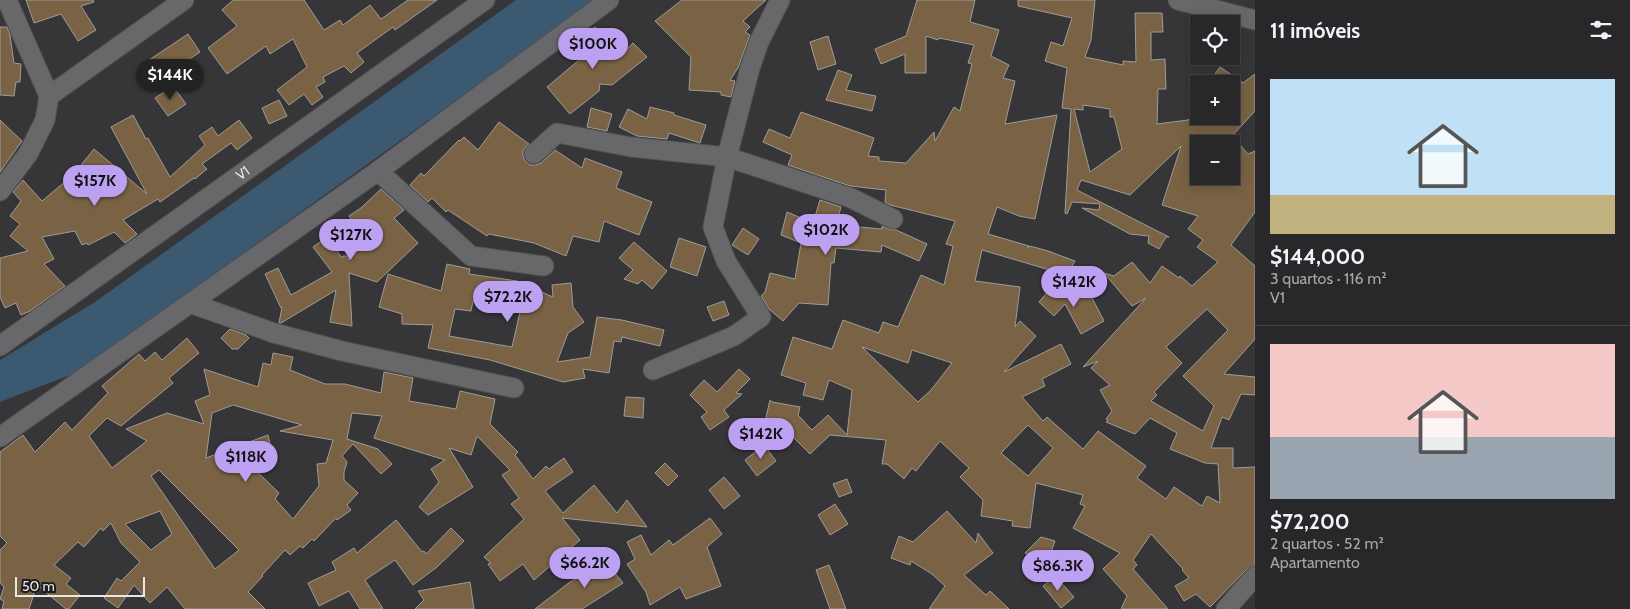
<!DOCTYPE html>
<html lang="pt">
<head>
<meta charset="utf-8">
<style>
	:root { --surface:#28282a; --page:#343436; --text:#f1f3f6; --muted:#a5a6a8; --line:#444447; --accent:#bca0f2 }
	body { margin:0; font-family:Cabin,sans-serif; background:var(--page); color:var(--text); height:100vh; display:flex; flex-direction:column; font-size:19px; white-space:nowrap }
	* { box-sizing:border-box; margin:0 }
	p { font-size:16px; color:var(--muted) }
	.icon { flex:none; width:28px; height:28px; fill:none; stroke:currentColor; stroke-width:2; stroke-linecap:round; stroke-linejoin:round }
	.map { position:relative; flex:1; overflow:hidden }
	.drawer { display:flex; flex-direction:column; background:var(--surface); width:375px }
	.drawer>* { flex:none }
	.tools { position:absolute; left:1190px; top:15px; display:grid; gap:10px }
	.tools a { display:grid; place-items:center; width:50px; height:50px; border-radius:0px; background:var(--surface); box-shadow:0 2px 12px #0003,0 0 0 1px var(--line); font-size:25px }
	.scale { position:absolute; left:15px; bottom:12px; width:130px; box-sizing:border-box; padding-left:5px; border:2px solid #e7e7e8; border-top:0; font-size:14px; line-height:18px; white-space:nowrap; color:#e7e7e8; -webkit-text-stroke:4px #1e1d1e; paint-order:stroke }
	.price { position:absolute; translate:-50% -42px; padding:0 11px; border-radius:18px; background:var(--accent); color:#111; font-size:16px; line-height:32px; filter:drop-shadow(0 1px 2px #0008) }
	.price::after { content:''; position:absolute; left:50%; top:30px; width:15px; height:11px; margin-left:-8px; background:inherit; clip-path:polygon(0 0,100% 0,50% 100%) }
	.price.on { background:#222; color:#fff }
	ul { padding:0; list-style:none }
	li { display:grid; align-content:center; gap:10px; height:265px; padding:0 15px }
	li+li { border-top:1px solid var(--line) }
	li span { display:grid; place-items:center; height:155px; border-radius:0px; color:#555 }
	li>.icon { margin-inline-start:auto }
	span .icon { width:90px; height:90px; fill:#fffc; stroke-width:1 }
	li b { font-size:21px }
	h2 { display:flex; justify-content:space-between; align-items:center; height:60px; padding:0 15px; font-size:21px }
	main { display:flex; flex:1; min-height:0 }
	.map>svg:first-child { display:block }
	.water { fill:#3b5971 }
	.building { fill:#796344; stroke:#9e9c99; fill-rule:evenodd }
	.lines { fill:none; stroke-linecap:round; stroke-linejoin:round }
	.street-casing { stroke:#525253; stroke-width:21 }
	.street { stroke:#686769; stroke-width:19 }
	.labels { text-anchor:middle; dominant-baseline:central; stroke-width:4; stroke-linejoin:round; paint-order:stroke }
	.street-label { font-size:14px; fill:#e7e7e8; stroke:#1e1d1e }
</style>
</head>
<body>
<main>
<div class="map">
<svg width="1255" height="609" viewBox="0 0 1255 609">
	<rect width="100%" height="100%" fill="#363538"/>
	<polygon class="water" points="516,0 596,0 78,372 0,402 0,360 95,302"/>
	<g class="building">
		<polygon points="26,0 93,0 94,2 81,6 96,30 78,41 61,14 34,23"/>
		<polygon points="233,0 304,0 324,30 340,20 343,25 370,5 381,19 408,0 437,0 395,30 393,27 357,53 364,62 351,73 344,66 323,77 325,82 316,87 323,97 312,105 304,94 289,105 277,90 307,67 293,39 270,54 266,46 227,74 208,48 237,26 222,10"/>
		<polygon points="682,0 766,0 743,21 750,27 745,32 750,35 738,68 730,80 735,81 731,97 721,95 721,92 689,90 691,57 655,21"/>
		<path d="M917 0H975L970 22 999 30 991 56 1009 65 1003 78 1015 81 1005 124 1057 115 1035 219 1019 216 997 207 988 234 1029 246 1028 248 1030 246 1048 251 1075 261 1067 275 982 250 975 281 1020 287 1015 327 1020 321 1036 336 1004 372 1061 344 1071 364 1042 379 1045 386 1022 397 1043 421 1047 417 1083 449 1098 431 1146 466 1137 478 1166 499 1174 487 1202 506 1207 496 1220 503 1218 464 1205 463 1170 449 1177 433 1150 418 1135 434 1106 422 1108 420 1106 419 1112 411 1100 390 1110 385 1091 368 1098 361 1083 367 1146 298 1132 306 1104 273 1114 276 1132 262 1150 283 1162 266 1179 278 1180 276 1192 286 1218 262 1197 247 1203 240 1188 229 1198 216 1162 205 1181 146 1130 195 1081 180 1077 190 1169 237H1166L1159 249 1148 243 1149 236 1130 234 1082 208 1099 210 1100 204 1072 202 1067 214 1065 213 1071 109 1062 108 1067 68 1045 61 1051 42 1063 46 1072 18 1018 6V0H1095L1091 40 1085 57 1123 65V61L1136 62 1135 13H1162L1163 32H1151V60L1165 59 1166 89H1158L1157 124 1188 120 1194 116H1231V91L1241 84H1208L1220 67 1243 83 1255 74V111L1232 136 1248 154 1255 151V212L1231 245 1255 266V339L1224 374 1255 377V395L1241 394 1229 420 1222 417 1211 448H1233V468L1255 467V565L1247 569 1210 607 1196 594 1184 601 1175 586 1189 578 1182 570 1183 569 1151 534 1133 560 1137 565 1133 569 1168 609H1121L1127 596 1103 569 1120 553 1073 528 1085 506 1080 504 1083 495 1036 483 1030 528 1012 526 1013 521 981 516 983 500 960 477 969 468 940 441 916 471 912 468 904 479 887 464H882L886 440 830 435 810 454 792 436 763 430 770 400 772 402 800 407 798 415 812 430 828 415 847 435 852 390 829 380 823 400 803 395 806 383 781 375 793 337 832 349 843 320 879 333 883 322 898 327 921 275 944 285 953 246 946 244 955 221 890 205 885 202 886 190 850 186 788 165 792 155 763 142 769 129 790 138 801 112 874 138 868 156 879 157V161L906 163 934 132 935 141 954 107 960 111 972 64 968 63 974 45 939 38 938 40 926 36V73H905V54L881 64 875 49 906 36ZM1083 105 1110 109V117H1114L1122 149 1090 172 1074 109 1083 110ZM1199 144H1231V176H1199ZM1207 309 1228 330 1183 376 1214 406 1203 431 1151 401 1157 395 1154 392 1182 363 1166 347ZM862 347 908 363 912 350 952 363 931 390 918 402ZM1028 425 1053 448 1028 476 1001 453Z"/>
		<polygon points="0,27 7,27 10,35 14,63 21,64 20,82 16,82 14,96 0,95"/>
		<polygon points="595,27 618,58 633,43 647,57 612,85 600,84 599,91 570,114 547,87 579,60 569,46"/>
		<polygon points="188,34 200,52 161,78 149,60"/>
		<polygon points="828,36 836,64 818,70 810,42"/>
		<polygon points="838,70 852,75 846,90 876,96 872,111 826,100"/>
		<polygon points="173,86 186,104 168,116 155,98"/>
		<polygon points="279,100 287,116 269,124 262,108"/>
		<polygon points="650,107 674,113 674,115 706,125 700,143 669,133 667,139 637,136 619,127 628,109 647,119"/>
		<polygon points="591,108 612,114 607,131 587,127"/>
		<polygon points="133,115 146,139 148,138 170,177 205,145 199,136 212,127 218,136 239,120 252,138 237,150 231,143 202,164 207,169 195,179 194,178 160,202 158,199 123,220 137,234 125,243 114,232 88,245 87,243 82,245 75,231 42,237 54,259 44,264 65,286 30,311 21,315 16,303 5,308 0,297 0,258 28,251 10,236 20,224 10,216 21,201 13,192 23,180 42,201 73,175 94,149 147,194 111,127"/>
		<polygon points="0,120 22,141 0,172"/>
		<polygon points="499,122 529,144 523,150 523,156 525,161 530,165 536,165 541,163 555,150 582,168 585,158 622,172 616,188 652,202 639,235 604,221 599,242 573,236 566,256 534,243 489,234 487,236 448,210 446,212 432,198 428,202 410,185 421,173 424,176 459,140 460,141 464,137 478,150"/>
		<polygon points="381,189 404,210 394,218 418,243 377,282 349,273 352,326 330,322 336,290 281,323 279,323 282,307 281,308 265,274 278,268 291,295 332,272 313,247 327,237 342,258 343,256 348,256 348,260 367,242 349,216 361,208"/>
		<polygon points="820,200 841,207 836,225 882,229 882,226 888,229 896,230 927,244 919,261 882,245 881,252 836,248 834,263 831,263 828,305 799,303 783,321 769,309 761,296 765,292 770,273 795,279 801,243 781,235 787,212 813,223"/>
		<polygon points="743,228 759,239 748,255 732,245"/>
		<polygon points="679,238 706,247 697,276 670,267"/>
		<polygon points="634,242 667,271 652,289 642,280 638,284 624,279 633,270 619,258"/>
		<path d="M447 264 470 269 469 274 517 281 553 297 552 285 571 283 573 307 584 322 568 333 557 362 590 357 597 317 622 320 664 330 660 346 622 337 621 342 614 341 609 373 583 369 585 378 563 382 490 360 428 348 433 325 402 324V314L379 307 388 274 441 291ZM473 301 506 306 520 312 512 347 449 336 455 309 471 311Z"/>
		<polygon points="1049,290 1089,295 1089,297 1091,296 1104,321 1081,334 1065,304 1054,316 1039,302"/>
		<polygon points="724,301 729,315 713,321 707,307"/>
		<polygon points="230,329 246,335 249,338 238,349 232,349 221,338"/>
		<path d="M187 338 199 353 169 378 173 383 121 426 107 418 89 436 112 468 147 441 126 429 167 413 204 424 195 401 210 395 204 369 258 387 263 363 271 365 273 353 293 357 290 370 325 384H345L381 393 384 372 413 378 409 401 456 409 460 391 495 399 490 424 518 452 515 455 533 479 546 466 549 469 564 458 573 472 545 491 563 513 594 485 617 513 627 500 647 527 562 518 580 540 534 580 523 564 500 581 488 564 491 563 484 557 524 519 511 504 519 498 502 475 510 470 477 436 471 455 449 448 473 487 428 515 419 507 439 482 431 469 445 460 374 438 382 416 352 413 347 439 378 449 392 464 381 474 353 444 342 456 347 462 344 472V480L358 493 347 505 351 510 337 520 336 518 314 541 312 539 303 548 300 546 290 555 285 550 262 575 263 576 248 592 265 609H185L167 587 150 603 134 585 118 608 104 598 117 578 121 581 140 562 121 543 111 523 103 531 101 528 84 547 78 542 54 565 71 578 66 584 80 595 69 609H66L37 585 29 609H2L4 601 0 599 4 587 0 583V550L7 543 0 536V452L23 435 35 452 65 422 72 430 108 393 102 386 139 354 145 361 155 352 162 360ZM233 405 302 425 280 431 333 440 326 463 317 464 319 486 293 519 275 499 279 493 245 460 272 453 268 435 206 458 212 413ZM159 470 239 550 215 569 151 476ZM160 511 172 534 151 550 125 524Z"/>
		<polygon points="739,369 750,379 736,393 742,394 724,410 729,417 710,430 701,417 707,412 690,395 704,380 717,392"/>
		<polygon points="626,397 644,398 643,418 624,416"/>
		<polygon points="764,445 776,461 757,476 745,460"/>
		<polygon points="665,463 678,476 668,486 655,473"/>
		<polygon points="724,477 740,496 724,509 709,490"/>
		<polygon points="847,479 852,492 839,497 833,484"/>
		<polygon points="835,504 848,524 830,535 818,515"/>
		<polygon points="947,511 976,543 978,533 993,553 964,575 986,595 990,591 1009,609 929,609 945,586 932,574 911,561 910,565 891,558 899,536 913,542"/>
		<polygon points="710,518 722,534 707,547 721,586 686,599 680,587 650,605 646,592 627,564 635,559 627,542 641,535 651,555 669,540 673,545"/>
		<polygon points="396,520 422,552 424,551 426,554 451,528 464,541 437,567 413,585 395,560 365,580 383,609 360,609 349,591 319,606 308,583 336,570 332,562 354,548 357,553"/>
		<polygon points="1041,537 1055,541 1048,561 1025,553"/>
		<polygon points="602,557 623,583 582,609 535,609 570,582 593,569 591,566"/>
		<polygon points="829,565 837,585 846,609 830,609 816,570"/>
		<polygon points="1055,576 1074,597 1061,608 1043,586"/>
		<polygon points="470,582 474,609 415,609 424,600 418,591"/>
	</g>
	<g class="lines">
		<g class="street-casing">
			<g id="street">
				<polyline points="1178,0 1255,20"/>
				<polyline points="49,96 184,0"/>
				<polyline points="534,154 557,133 631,147 727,157 851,198 893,219"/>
				<polyline points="378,171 471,256 544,266"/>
				<polyline points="0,191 28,154 45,120 49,96 7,0"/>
				<polyline points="190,303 274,333 342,351 514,388"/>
				<path id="s1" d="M0 346 485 0"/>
				<polyline points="653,370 734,336 761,317 726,261 713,227 727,157 750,68 759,42 780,0"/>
				<polyline points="0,437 378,171 609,0"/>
				<polyline points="1226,609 1255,576"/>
			</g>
		</g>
		<use href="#street" class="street"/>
	</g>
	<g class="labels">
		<g class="street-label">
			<text stroke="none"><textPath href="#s1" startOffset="298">V1</textPath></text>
		</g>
	</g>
</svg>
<div class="tools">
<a><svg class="icon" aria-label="locate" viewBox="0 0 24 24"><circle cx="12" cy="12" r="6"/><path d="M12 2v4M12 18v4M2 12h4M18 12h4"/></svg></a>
<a>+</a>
<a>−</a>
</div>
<div class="scale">50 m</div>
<b class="price" style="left:593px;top:70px">$100K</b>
<b class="price on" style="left:170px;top:101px">$144K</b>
<b class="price" style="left:95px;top:207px">$157K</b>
<b class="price" style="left:826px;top:256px">$102K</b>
<b class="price" style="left:351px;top:261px">$127K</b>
<b class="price" style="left:1074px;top:308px">$142K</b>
<b class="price" style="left:508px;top:323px">$72.2K</b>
<b class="price" style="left:761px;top:460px">$142K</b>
<b class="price" style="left:246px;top:483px">$118K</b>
<b class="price" style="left:585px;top:589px">$66.2K</b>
<b class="price" style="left:1058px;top:592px">$86.3K</b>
</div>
<section class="drawer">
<h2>11 imóveis<svg class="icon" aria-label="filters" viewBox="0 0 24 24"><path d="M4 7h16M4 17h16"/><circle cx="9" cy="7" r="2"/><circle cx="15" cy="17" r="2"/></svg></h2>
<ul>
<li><span style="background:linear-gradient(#bfe0f5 75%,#c2b280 0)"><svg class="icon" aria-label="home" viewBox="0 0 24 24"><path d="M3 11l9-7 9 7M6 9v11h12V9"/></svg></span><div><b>$144,000</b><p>3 quartos · 116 m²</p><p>V1</p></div></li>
<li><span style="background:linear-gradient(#f6c9c9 60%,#9aa5b1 0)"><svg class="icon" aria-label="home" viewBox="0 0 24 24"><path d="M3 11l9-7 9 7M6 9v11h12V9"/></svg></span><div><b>$72,200</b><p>2 quartos · 52 m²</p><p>Apartamento</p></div></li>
</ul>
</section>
</main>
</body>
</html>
